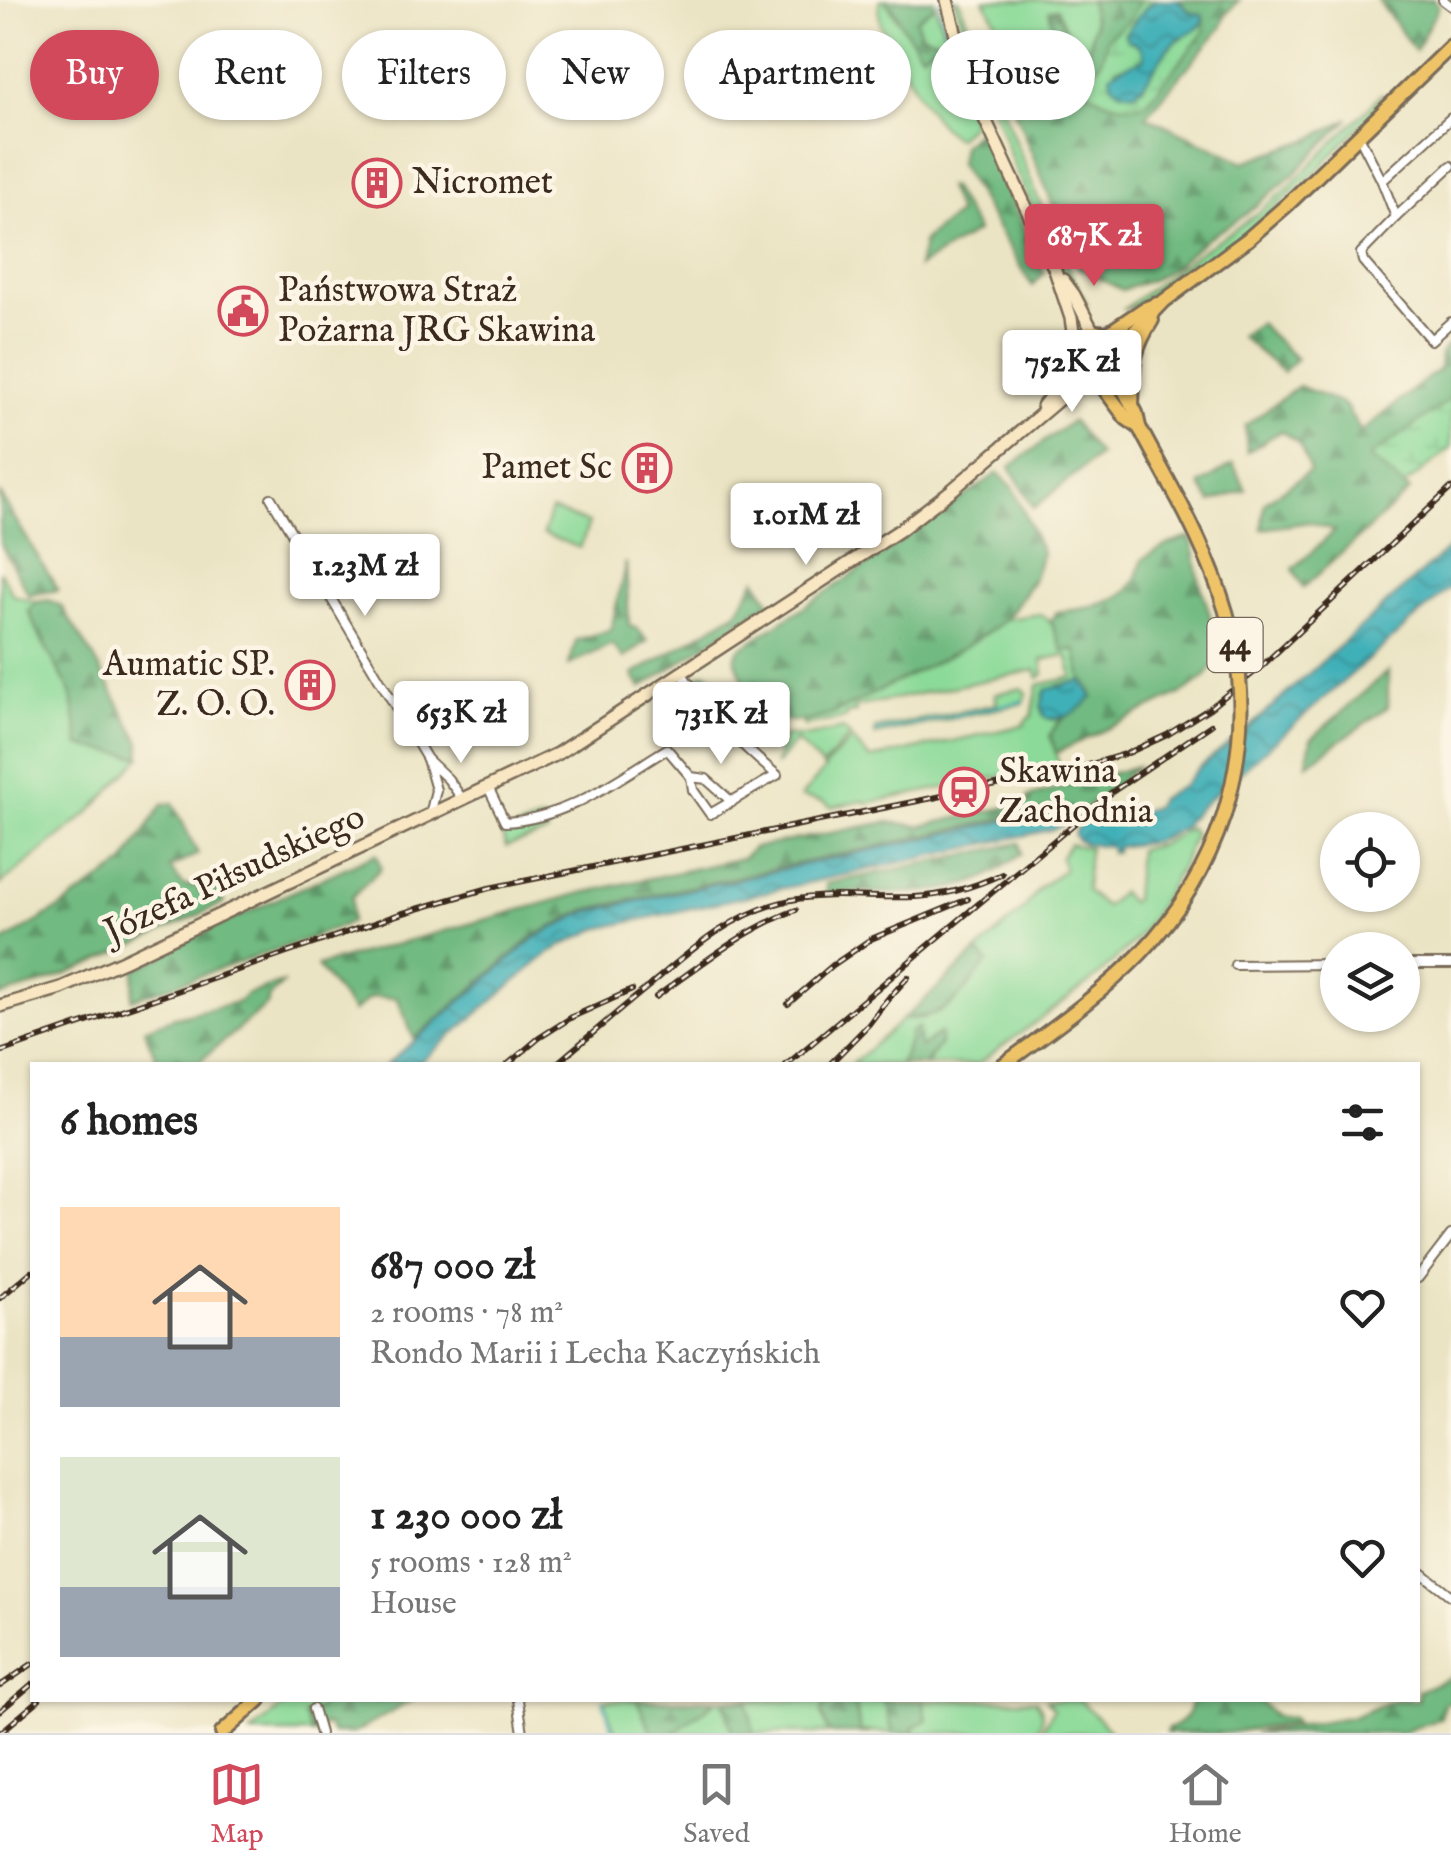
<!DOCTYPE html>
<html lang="en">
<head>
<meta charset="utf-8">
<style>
	:root { --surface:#fff; --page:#f2f2f2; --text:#222; --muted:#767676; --line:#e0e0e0; --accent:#d1495b }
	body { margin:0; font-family:"IM FELL English",serif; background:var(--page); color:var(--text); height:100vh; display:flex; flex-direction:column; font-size:38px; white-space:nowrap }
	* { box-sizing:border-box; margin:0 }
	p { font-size:32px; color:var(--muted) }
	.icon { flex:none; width:55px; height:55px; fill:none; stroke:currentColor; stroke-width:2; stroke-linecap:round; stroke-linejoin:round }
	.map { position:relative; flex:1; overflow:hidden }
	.drawer { position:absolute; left:30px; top:1062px; width:1390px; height:640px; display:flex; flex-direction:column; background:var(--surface); border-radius:0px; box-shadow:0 2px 8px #0004 }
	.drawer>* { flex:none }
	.banner { position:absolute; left:30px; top:30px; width:1392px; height:90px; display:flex; gap:20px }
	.buttons { position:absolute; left:1320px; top:812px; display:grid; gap:20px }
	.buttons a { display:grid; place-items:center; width:100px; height:100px; border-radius:50%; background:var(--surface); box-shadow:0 2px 8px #0004; font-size:50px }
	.price { position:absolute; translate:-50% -85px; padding:0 22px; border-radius:10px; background:#fff; color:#222; font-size:32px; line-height:65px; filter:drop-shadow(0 2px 5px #0008) }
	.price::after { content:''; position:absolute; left:50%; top:60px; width:30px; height:22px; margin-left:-15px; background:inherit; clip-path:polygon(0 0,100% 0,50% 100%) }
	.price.on { background:var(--accent); color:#fff }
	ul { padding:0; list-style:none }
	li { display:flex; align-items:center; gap:30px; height:250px; padding:0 30px }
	li span { display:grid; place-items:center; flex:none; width:280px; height:200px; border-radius:0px; color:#555 }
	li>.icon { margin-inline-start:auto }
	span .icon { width:120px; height:120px; fill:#fffc; stroke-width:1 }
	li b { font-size:42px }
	h2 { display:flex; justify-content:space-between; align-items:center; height:120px; padding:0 30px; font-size:42px }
	.tag { padding:0 35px; border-radius:45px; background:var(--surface); box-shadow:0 2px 8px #0004; font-size:35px; line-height:90px }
	.tag.on { background:var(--accent); color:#fff }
	.tab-bar { display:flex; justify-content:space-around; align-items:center; height:140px; border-top:2px solid var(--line); background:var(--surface); font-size:28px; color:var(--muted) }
	.tab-bar a { display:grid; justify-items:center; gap:5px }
	.tab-bar .on { color:var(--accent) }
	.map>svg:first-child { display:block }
	.green { fill:#8cda99; stroke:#64825c; stroke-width:2.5 }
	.forest { fill:url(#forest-firs); stroke:#567250; stroke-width:2.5 }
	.wetland { fill:url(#wetland-marsh); stroke:#64825c; stroke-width:2.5 }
	.water { fill:url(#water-waves); stroke:#3e6d6b; stroke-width:2.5 }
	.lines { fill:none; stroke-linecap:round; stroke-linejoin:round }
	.stream { stroke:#40b0b8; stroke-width:2.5 }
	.street-casing { stroke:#796b58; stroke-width:12 }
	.secondary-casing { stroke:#796b58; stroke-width:16 }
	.primary-casing { stroke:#796b58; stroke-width:18 }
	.street { stroke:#fff; stroke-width:8 }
	.secondary { stroke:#f9e7c3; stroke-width:11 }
	.primary { stroke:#efc469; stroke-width:12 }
	.rail-casing { stroke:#3b2a1e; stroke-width:6 }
	.rail { stroke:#fcf5e5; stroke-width:2.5; stroke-dasharray:8; stroke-linecap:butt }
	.primary-bridge-casing { stroke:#796b58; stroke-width:18; stroke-linecap:butt }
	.primary-bridge { stroke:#efc469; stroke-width:12 }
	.labels { text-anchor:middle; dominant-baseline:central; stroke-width:9; stroke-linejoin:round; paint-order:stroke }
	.shield { fill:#fcf5e5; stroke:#75675a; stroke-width:2.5 }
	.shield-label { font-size:32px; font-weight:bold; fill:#3b2a1e }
	.poi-label { font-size:35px; fill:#3b2a1e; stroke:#fcf5e5; text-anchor:start }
	.street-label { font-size:35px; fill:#3b2a1e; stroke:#fcf5e5 }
</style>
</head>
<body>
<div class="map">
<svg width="1451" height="1733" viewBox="0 0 1451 1733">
	<defs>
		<pattern id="forest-firs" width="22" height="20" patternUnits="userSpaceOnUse" patternTransform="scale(2.5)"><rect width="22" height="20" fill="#71ba81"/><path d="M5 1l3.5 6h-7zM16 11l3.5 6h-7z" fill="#5e9769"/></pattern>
		<pattern id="wetland-marsh" width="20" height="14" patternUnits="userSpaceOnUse" patternTransform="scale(2.5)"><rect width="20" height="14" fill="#8cda99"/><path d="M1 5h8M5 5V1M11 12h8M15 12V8" fill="none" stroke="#7abb83"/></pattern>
		<pattern id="water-waves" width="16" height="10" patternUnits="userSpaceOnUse" patternTransform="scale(2.5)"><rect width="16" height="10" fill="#40b0b8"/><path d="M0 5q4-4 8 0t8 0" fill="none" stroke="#378f95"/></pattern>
	</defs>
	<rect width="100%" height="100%" fill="#fcf5e5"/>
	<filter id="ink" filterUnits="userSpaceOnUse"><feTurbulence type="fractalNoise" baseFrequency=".01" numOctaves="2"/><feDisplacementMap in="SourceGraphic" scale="20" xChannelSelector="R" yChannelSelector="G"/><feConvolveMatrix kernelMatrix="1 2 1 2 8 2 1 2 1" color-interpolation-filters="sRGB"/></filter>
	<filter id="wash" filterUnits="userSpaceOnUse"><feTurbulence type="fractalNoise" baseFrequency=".0048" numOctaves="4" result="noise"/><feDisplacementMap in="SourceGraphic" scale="40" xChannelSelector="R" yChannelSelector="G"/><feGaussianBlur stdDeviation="2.25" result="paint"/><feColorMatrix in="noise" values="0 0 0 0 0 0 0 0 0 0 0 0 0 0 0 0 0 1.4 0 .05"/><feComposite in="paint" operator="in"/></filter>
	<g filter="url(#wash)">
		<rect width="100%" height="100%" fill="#ebe4c4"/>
		<g class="green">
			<path d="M880 0H885L922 53 940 41 921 34 916 20 935 5 973 122 957 138C927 123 898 55 881 25L879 13Z"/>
			<polygon points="954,0 959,0 1055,241 1087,305 1084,307 1045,233 1016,171"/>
			<polygon points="984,0 1090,0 1094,24 1088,50 1075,52 1057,9 1049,11 1059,47 1026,72"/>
			<polygon points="1382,94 1382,102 1318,170 1245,235 1145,303 1123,310 1198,253 1246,222 1284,192"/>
			<polygon points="1109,341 1115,352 1113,362 1099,371 1087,369 1081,357 1082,349 1093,342"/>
			<polygon points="551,510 589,523 580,548 543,534"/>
			<polygon points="0,571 13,595 36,602 29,611 40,637 71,692 80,746 141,757 90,812 0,885"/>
			<path d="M1040 614 1050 621 1063 650 1075 648 1082 680 1059 685 1043 695 1042 713 1053 720 1062 718C1048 734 1054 746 1059 765L868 803 864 801 831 807 824 802 801 797 825 769 823 768 852 739 870 759 1025 725V722L1032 716 1038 685 1073 677 1067 655 1042 660 1044 674 1039 678 1035 670 855 707 856 712 846 714V718L804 726 803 722 833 714 967 646 1006 619Z"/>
			<polygon points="1022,688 1027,693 1024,703 875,735 875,729 997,704 995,694"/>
			<polygon points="843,729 850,736 822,766 796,741 775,766 783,736 810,736"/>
			<polygon points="543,819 548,833 506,847 502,834"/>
			<polygon points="1189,828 1194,835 1182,865 1154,914 1135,941 1097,977 977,1065 925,1065 930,1060 939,1034 920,1049 918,1028 911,1032 904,1058 899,1065 851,1065 903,1019 924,1018 987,962 977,952 1024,909 1039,888 1064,870 1060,858 1069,844 1089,848 1086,890 1105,907 1121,892 1130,902 1134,900 1138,850 1161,844"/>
			<polygon points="290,1700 322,1700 319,1710 304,1715 311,1733 251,1733"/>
			<polygon points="606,1700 637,1700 652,1733 616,1733 605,1705"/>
			<polygon points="717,1700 723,1700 733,1733 673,1733"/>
			<polygon points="747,1700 825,1700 821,1713 829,1733 754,1733"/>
			<polygon points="855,1700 884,1700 893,1733 860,1731"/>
			<path d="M923 1700H1035C1046 1711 1044 1720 1035 1733H915L913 1728 927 1720Z"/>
			<polygon points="1046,1700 1080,1700 1112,1733 1040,1733 1054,1709"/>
		</g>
		<g class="forest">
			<polygon points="885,0 934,0 935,5 916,20 921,34 941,41 921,54"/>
			<polygon points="1090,0 1140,0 1129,21 1108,37 1101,62 1087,76 1192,45 1204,32 1202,15 1189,12 1178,0 1239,0 1226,15 1221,28 1146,116 1244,162 1311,139 1349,118 1294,174 1245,215 1206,239 1171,269 1151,280 1122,290 1078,267 1011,102 1035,83 1061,58 1049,11 1057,9 1074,52 1088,50 1094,24"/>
			<polygon points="1378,0 1434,0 1439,6 1415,51"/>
			<polygon points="979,129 1044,273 1032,286 959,164 962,145"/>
			<polygon points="947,187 951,187 977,231 918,267 924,240 958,213"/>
			<polygon points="1259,323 1296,359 1283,372 1240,336"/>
			<polygon points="1451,342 1451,396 1445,404 1370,457 1410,491 1303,588 1293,569 1335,531 1309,522 1262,529 1264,503 1310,471 1300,444 1281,431 1247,452 1245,426 1299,386 1345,405 1361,432 1439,369 1440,354"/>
			<polygon points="1072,421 1099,455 1034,508 1010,467"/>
			<polygon points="1233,464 1246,490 1211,502 1200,485"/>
			<polygon points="998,473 1013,487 1042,553 1033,581 1006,619 967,646 833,714 803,722 781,720 772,715 745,685 735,659 738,650 845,580"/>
			<polygon points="0,494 58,590 29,595 0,543"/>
			<path d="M1190 537C1196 552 1196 567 1200 583 1205 601 1221 642 1216 659 1211 675 1197 684 1184 692L1056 753 1050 735C1059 717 1078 710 1093 697L1082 680 1075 649 1063 651 1050 621 1057 612C1082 609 1118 605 1134 583 1138 577 1140 566 1143 559L1167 545Z"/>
			<polygon points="626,562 629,626 636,628 648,640 624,658 612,644 569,665 576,640 611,630"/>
			<polygon points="756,579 770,602 641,688 633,675 737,612"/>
			<polygon points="49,600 61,606 94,658 140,742 141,757 80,746 71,692 40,637 29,611 36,602"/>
			<polygon points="1388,671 1388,707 1307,764 1311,739"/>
			<path d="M706 673C728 683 743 711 762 727L752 737 743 728 736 733 691 680Z"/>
			<polygon points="1138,766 1076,816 1074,809 1062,806 585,910 534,936 414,1039 397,998 371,997 353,1012 317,966 582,893 743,858 753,848 887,822 921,826 1031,802 1028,797"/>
			<path d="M173 803 198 854 170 868 184 886H215L224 903C151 936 78 976 0 996V944L65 905 124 864 162 805Z"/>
			<path d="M1020 843 1022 854C1009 863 996 873 982 879 933 899 879 891 827 892L826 884Z"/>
			<polygon points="376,854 381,868 352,897 351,922 310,938 132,999 135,969 162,957 180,943"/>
			<path d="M977 952 988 962C958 997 953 1016 903 1019Z"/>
			<polygon points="284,982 268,998 268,1004 195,1065 159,1065 144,1029 175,1017 239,1002 245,995"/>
			<polygon points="918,1027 920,1048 940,1033 940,1043 925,1065 899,1065 904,1058 911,1032"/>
			<polygon points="1451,1677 1451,1702 1444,1703 1441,1718 1401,1733 1254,1733 1355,1716 1394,1700 1418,1700 1418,1691"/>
			<polygon points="322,1700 413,1700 354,1733 331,1733 329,1726 323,1725 316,1733 311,1733 304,1715 319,1710"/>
			<polygon points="637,1700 717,1700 673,1733 652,1733"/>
			<polygon points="723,1700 747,1700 754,1733 733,1733"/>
			<polygon points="825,1700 855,1700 860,1731 871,1733 829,1733 821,1712"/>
			<polygon points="884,1700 923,1700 927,1720 913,1728 915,1733 893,1733"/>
			<path d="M1192 1700H1258L1276 1717 1292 1718 1295 1723 1227 1733H1166L1168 1729C1183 1723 1189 1716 1192 1700Z"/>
		</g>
		<g class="wetland">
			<path d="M1140 0H1156L1146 7 1125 35 1142 48 1144 58 1132 65 1116 68 1142 88C1151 72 1162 52 1177 41 1187 33 1197 32 1204 21V32L1146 104C1125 108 1101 103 1085 87L1087 76 1101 62 1108 37 1129 21Z"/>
			<polygon points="1451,396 1451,448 1404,486 1369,457 1444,404"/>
		</g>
		<g class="water">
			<path d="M1156 0H1178L1189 12 1202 15 1204 21C1197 32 1186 33 1176 41 1158 55 1152 82 1133 93L1120 90 1112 84 1110 75C1119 65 1133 65 1144 58 1142 46 1138 43 1127 40L1125 34 1146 7Z"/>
			<path d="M1451 546V587L1200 807 1185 823 1184 827 1153 842 1116 847V852H1111V848L1107 845 1096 846 1095 844H1086L1077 840 1074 834C1083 812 1104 818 1124 815 1136 814 1145 810 1155 807L1159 799 1181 787 1198 769 1246 730Z"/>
			<path d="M1082 680 1093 697C1080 710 1064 722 1045 718L1041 707 1045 690Z"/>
			<polygon points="1065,808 1071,811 1073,816 1061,826 1054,829 597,929 563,945 544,957 417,1065 386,1065 536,937 586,912"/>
		</g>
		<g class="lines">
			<g class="stream">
				<polyline points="939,0 944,28 952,54 947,61 941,64"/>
				<polyline points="876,732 1024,701"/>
				<polyline points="603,1700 613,1733"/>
			</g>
		</g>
	</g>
	<g filter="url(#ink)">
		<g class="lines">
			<g class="street-casing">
				<g id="street">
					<polyline points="1443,0 1451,6"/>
					<polyline points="1359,136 1382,181 1396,217 1361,253 1363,261 1431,340 1451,322"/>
					<polyline points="1382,181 1451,118"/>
					<polyline points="1396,217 1451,166"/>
					<polyline points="271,498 427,759 448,779 463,800"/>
					<polyline points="427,759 436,790 430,815"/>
					<polyline points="691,777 706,779 732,802"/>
					<path d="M488 787 505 822C566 819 616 780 667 749L691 777 693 790 710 814 777 775C741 746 709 712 682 674"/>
					<polyline points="1402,964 1451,964"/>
					<polyline points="1235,965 1338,964"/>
					<polyline points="1418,1278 1451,1235"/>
					<polyline points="1418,1570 1451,1596"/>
					<polyline points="518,1700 523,1733"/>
					<polyline points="313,1709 320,1733"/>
				</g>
			</g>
			<g class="secondary-casing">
				<g id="secondary">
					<polyline points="947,0 964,67 985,119 1055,270 1071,318 1075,346"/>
					<polyline points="1063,280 1074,295 1093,332"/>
					<polyline points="1043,406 1060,385 1073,360"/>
					<polyline points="0,1006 61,988 123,961 557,754 900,530 952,490 1078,383 1088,377"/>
				</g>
			</g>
			<g class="primary-casing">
				<g id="primary">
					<circle cx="1096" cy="355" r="23"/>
					<polyline points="1107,334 1144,309 1157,304"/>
					<polyline points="1119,348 1164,301 1248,239 1288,204 1451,46"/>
					<polyline points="1114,371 1136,413 1139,427 1171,486"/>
					<polyline points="1097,379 1126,418 1139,427"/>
					<path d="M1132 405C1134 366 1130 355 1152 320"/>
					<path d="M1003 1065C1101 993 1184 937 1224 815"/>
					<polyline points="222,1733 259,1700"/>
				</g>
			</g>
			<use href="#street" class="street"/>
			<use href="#secondary" class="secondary"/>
			<use href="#primary" class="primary"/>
			<g class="rail-casing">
				<g id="rail">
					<path d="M656 997C700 965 745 929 796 910"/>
					<polyline points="788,1004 833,965 871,939 968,899"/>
					<polyline points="881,1007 908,977"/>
					<polyline points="0,1052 400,914 489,888 1041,776 1085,766 1128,753 1167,735 1210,708 1262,666 1451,488"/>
					<polyline points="507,1065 539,1038 572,1017 632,990"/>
					<path d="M555 1065C586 1039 617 1012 649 986 692 949 733 912 791 900 832 892 873 899 914 897 945 896 974 887 1002 874"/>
					<polyline points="786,1065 1112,792 1211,725"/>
					<polyline points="829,1065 869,1024 890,996"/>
					<polyline points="0,1298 32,1271"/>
					<polyline points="0,1686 32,1664"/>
					<polyline points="0,1711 32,1684"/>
					<polyline points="0,1733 39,1700"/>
				</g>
			</g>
			<use href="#rail" class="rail"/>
			<g class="primary-bridge-casing">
				<path id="primary-bridge" d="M1171 486C1231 594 1262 692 1224 815"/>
			</g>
			<use href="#primary-bridge" class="primary-bridge"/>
		</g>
	</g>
	<defs>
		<g id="building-ring" transform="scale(2.5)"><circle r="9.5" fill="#fcf5e5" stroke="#d1495b" stroke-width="1.5"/><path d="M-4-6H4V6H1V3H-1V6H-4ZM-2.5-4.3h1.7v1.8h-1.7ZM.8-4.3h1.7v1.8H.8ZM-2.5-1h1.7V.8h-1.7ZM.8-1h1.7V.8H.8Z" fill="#d1495b"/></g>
		<g id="civic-ring" transform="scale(2.5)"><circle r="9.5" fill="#fcf5e5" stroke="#d1495b" stroke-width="1.5"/><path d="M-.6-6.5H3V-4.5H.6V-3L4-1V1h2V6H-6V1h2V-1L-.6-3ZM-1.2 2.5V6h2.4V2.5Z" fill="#d1495b"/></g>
		<g id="station-ring" transform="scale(2.5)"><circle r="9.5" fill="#fcf5e5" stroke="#d1495b" stroke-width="1.5"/><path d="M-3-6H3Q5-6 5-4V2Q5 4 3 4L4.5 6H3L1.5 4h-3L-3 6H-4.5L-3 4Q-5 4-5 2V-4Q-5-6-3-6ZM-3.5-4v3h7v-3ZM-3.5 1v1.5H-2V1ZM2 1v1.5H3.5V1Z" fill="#d1495b"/></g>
	</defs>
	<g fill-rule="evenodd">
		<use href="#building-ring" x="377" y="183"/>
		<use href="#civic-ring" x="243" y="311"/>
		<use href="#building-ring" x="647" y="468"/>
		<use href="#building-ring" x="310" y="685"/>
		<use href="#station-ring" x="964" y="792"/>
	</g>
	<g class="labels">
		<rect class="shield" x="1207.5" y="618" width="55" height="54" rx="8"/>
		<g class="shield-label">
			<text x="1235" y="645">44</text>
		</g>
		<g class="poi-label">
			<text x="412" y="183">Nicromet</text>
			<text x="278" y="291">Państwowa Straż<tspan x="278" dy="40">Pożarna JRG Skawina</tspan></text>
			<text x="612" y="468" text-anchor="end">Pamet Sc</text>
			<text x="275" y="665" text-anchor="end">Aumatic SP.<tspan x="275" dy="40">Z. O. O.</tspan></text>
			<text x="999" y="772">Skawina<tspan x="999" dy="40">Zachodnia</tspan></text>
		</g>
		<g class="street-label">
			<text transform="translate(235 875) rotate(-25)">Józefa Piłsudskiego</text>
		</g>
	</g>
</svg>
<div class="buttons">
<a><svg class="icon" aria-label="locate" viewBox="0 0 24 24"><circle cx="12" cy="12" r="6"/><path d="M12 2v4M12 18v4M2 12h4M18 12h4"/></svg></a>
<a><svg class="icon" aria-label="layers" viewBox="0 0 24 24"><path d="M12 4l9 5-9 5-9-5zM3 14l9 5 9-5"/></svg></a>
</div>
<b class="price on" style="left:1094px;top:289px">687K zł</b>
<b class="price" style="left:1072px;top:415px">752K zł</b>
<b class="price" style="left:806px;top:568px">1.01M zł</b>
<b class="price" style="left:365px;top:619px">1.23M zł</b>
<b class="price" style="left:461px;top:766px">653K zł</b>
<b class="price" style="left:721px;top:767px">731K zł</b>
<div class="banner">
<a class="tag on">Buy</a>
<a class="tag">Rent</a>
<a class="tag">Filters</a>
<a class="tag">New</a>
<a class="tag">Apartment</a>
<a class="tag">House</a>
</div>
<section class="drawer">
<h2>6 homes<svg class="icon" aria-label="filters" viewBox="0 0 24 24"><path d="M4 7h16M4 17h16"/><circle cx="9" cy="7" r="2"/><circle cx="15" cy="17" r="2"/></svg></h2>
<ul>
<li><span style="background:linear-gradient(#ffd9b3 65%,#9aa5b1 0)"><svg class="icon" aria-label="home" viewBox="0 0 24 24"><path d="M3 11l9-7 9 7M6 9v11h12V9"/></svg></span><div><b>687 000 zł</b><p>2 rooms · 78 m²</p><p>Rondo Marii i Lecha Kaczyńskich</p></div><svg class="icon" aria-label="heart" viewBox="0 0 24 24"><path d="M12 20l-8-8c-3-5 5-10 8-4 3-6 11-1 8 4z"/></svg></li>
<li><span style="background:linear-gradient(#dfe7d0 65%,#9aa5b1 0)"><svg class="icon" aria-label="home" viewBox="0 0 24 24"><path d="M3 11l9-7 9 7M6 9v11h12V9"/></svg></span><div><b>1 230 000 zł</b><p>5 rooms · 128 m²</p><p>House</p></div><svg class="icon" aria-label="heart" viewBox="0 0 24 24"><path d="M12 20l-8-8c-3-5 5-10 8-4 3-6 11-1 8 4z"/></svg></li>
</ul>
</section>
</div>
<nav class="tab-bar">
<a class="on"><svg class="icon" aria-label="map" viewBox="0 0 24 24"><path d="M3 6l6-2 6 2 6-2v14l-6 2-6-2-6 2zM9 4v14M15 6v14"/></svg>Map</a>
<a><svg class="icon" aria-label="saved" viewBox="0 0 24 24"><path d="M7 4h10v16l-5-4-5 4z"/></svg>Saved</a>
<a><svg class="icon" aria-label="home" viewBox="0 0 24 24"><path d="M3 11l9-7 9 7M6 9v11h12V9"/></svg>Home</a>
</nav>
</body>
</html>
